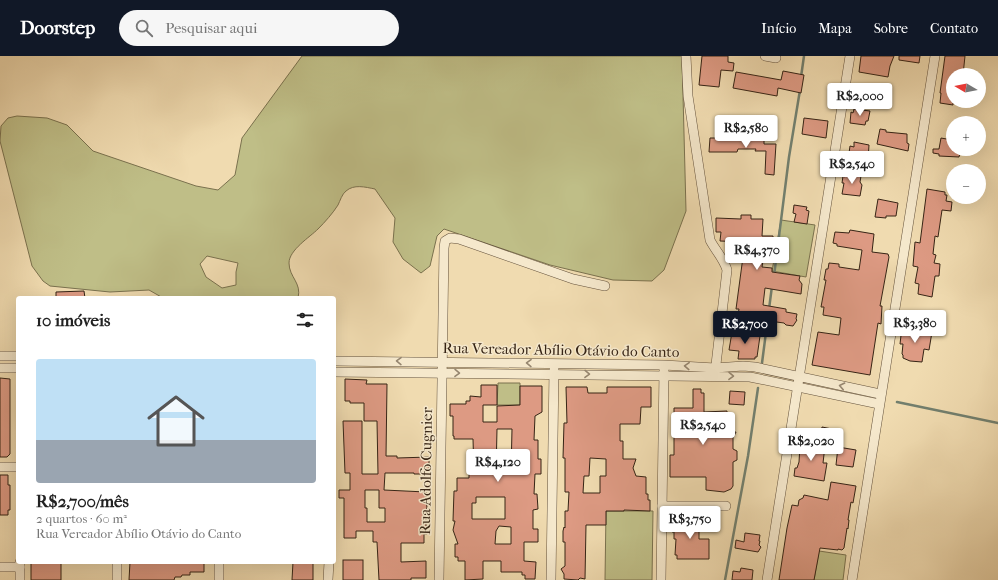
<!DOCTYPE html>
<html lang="pt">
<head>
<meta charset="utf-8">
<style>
	:root { --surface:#fff; --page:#f6f6f6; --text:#222; --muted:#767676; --accent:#111827 }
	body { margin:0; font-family:"IM FELL French Canon",serif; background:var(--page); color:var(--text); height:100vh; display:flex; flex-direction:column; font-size:15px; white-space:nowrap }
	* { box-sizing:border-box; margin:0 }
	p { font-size:13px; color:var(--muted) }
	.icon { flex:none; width:22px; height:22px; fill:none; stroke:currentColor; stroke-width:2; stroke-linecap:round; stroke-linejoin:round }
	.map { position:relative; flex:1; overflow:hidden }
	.details { position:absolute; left:16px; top:240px; width:320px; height:268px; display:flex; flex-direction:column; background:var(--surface); border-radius:4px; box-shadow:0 4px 16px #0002 }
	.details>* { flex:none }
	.needle { width:26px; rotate:280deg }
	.buttons { position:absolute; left:946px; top:12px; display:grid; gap:8px }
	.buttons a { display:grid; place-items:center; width:40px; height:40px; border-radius:50%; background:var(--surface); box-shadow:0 4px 16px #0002; font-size:20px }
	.price { position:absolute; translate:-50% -34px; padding:0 9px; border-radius:4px; background:#fff; color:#222; font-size:13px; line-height:26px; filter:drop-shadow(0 1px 2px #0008) }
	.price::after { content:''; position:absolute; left:50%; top:24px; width:12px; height:9px; margin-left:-6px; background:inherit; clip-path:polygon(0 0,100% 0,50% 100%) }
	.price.selected { background:var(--accent); color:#fff }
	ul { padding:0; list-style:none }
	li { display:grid; align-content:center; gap:8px; height:212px; padding:0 20px }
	li span { display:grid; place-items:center; height:124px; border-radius:4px; color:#555 }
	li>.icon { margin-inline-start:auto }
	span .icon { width:72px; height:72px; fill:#fffc; stroke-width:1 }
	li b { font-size:17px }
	h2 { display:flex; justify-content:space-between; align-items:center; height:48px; padding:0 20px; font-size:17px }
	header { display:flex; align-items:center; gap:24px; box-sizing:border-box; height:56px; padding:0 20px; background:var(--accent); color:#fff }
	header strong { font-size:19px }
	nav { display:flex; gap:22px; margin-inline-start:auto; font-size:14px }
	.search { width:280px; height:36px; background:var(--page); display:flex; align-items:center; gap:10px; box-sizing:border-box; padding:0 14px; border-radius:22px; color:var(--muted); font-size:15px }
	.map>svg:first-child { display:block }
	.green { fill:#bfbe87; stroke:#7a714e; fill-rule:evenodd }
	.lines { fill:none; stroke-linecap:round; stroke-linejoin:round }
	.stream { stroke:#727f6e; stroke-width:2.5 }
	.building { fill:#dd9a83; stroke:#362415; fill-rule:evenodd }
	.street-casing { stroke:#64523c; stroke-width:10 }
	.street { stroke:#f5e8cc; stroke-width:9 }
	.oneway { stroke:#968670 }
	.labels { text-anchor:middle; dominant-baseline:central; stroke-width:3; stroke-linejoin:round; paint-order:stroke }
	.street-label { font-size:15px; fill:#362415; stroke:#f5e8cc }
</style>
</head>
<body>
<header>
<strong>Doorstep</strong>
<div class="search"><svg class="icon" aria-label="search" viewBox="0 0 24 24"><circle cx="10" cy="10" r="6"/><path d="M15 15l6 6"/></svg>Pesquisar aqui</div>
<nav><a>Início</a><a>Mapa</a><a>Sobre</a><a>Contato</a></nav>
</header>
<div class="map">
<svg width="998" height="524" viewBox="0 0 998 524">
	<rect width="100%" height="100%" fill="#f0dbb0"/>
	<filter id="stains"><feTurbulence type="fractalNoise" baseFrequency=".005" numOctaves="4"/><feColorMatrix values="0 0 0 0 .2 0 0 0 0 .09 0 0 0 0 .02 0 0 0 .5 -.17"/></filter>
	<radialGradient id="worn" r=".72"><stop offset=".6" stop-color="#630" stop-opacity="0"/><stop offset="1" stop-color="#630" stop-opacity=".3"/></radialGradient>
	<g class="green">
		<path d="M302 0H682L686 155 664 214 652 225 613 224 550 209 444 173 437 180 430 210 421 217 403 203 393 186 395 162 375 133C365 131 354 128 346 135 342 138 340 145 338 149 333 157 325 166 318 173 310 181 289 194 289 207 289 221 302 227 298 242H163L149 234 110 236 50 230 43 225 32 210 0 85 1 70 8 62 17 60 47 62 67 69 93 95 196 130 218 134 235 119 242 82ZM207 200 238 207 236 216V229L222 232 206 221 200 208Z"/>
		<polygon points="781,164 815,169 806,221 772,215"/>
		<polygon points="498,327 520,327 520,349 497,349"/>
		<polygon points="606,455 653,455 652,524 605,524"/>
		<polygon points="819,495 846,499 843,524 814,524"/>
	</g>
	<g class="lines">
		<g class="stream">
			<polyline points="801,21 804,0"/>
			<polyline points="774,220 789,101 800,34"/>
			<polyline points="762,307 772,230"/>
			<polyline points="897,346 998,367"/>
			<polyline points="725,524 748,400 758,332"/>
		</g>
	</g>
	<g class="building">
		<polygon points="702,0 728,0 728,6 734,7 733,15 721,14 719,31 699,29"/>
		<polygon points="861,0 894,0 890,10 888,21 859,16"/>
		<polygon points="899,0 920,0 919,7 899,4"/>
		<polygon points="945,0 965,0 963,19 953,19 953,49 940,47 941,37 940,37"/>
		<polygon points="783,15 804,19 801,37 778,32 777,40 733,32 736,16 781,24"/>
		<polygon points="854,53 870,55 868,65 866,65 865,69 850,67 851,56 853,57"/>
		<polygon points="804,62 828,65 826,82 802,78"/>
		<polygon points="880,73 886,74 886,76 907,78 907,87 909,88 908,95 877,88"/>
		<polygon points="710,82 764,82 764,88 776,88 774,119 765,118 766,95 755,95 756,93 738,93 737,96 709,96"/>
		<polygon points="941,82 952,84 951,86 953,86 953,93 961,93 959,101 939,100 939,98 933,97 933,93 939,93"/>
		<polygon points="854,86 869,89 868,104 854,102 854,98 849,97 850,90 854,91"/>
		<polygon points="846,117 861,120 860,126 862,129 860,140 842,138 844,127 842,127 843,120 845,121"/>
		<polygon points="927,133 945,136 945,139 947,139 946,145 952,146 951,155 942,154 938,181 935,180 933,198 936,199 934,207 940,208 939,220 935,220 932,241 918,238 919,228 915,227 918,211 913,210 915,186 920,187"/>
		<polygon points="878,143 898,147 896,160 886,160 886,162 875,161"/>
		<polygon points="794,149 807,151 806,154 809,155 807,168 794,166 796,158 793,157"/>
		<polygon points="741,159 751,159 751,163 763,163 762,180 773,180 773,193 765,192 762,211 772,212 772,216 800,220 799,224 802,228 801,238 765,232 763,249 786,253 786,256 797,258 796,263 797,264 793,270 786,269 784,267 769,265 770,258 756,256 754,266 737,264 739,253 736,253 745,186 720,185 721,176 716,176 716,162 741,163"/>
		<polygon points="850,174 874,178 872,196 888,198 889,201 880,250 882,250 881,268 878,267 870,319 812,309 818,276 839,279 841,262 823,259 824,251 821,251 826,224 824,224 826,213 828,213 829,207 839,208 839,211 859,214 862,194 837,190 837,188 833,187 835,176 849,177"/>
		<polygon points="84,235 85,242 56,242 56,236"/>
		<polygon points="902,271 932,276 929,294 924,293 922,306 910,305 903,302 903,299 902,298 903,288 900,288"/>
		<polygon points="732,276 760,280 757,301 755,301 755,303 738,303 739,295 729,294"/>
		<polygon points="0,322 10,323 10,398 7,401 0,401"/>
		<path d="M345 323 367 324 366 328H387L386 400H397V402L429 401V418H414V417H385L384 434 426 436 427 453H426V470H427V478H424V487H401V506L426 505V522H411V524H379L377 486H373V475H356V482H344V442H339V434H350V417H345L343 365H362V418H378L377 365H364V347H350V345H345ZM365 434H379V452H385V466H367V452H365Z"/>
		<path d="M481 329H497V349H483V366H497V350L520 349V330H542V356L535 360 534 384H538V403H541V418H535L534 438H537L538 453 533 454V473H538V486H524V505L536 506 535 523H525V519H522V516H501V505H483V523L465 524V505H458V501H455V488H458L453 474 455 465H453L454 435H457V422H469V418H474L473 383H454V380H453V360H450V348H466V345H470V340L481 341ZM497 373H512L511 418H496ZM476 441H505V463H472V447H476ZM499 470 511 471V488H495L496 475Z"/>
		<path d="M566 331H587L588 337H607V331H651V351H641L640 368H620V385H623V403H636L633 412 636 420 646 421V438H648V444H650V455L624 454V455H606V469H586L585 523 580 522 578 524 564 523V518L561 513 565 510V486H563V475L564 471 565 472V455H568L569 436H565V402H563L564 367H567ZM590 402 606 403V420H600V437H583L584 420H589Z"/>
		<polygon points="693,333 701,333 701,337 704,337 704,356 727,355 727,376 736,376 733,382 733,393 737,395 737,404 733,406 733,430 731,433 724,436 706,434 706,421 670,421 670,399 674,399 674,352 693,352"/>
		<polygon points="730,335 745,336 744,349 729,348"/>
		<polygon points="822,371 832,373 830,390 819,388"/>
		<polygon points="805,387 825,390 823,407 827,407 824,425 794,420 795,412 797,412 799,406 800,389 805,389"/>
		<polygon points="838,391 856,394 853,411 836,409"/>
		<polygon points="0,419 8,419 8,429 10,429 10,454 8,454 8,459 0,459"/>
		<polygon points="831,426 856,430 853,447 851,446 848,464 849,464 848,473 847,472 844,492 842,494 838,493 838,494 820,492 814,524 779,524 787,472 792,449 798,450 799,444 803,442 804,439 828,444"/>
		<polygon points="676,462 699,462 699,483 709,483 709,503 677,503 677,499 675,499 676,483 674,483 674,476 672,476 672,466"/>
		<polygon points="745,477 760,479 759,485 760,485 759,489 761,491 758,496 735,492 736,484 744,486"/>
		<rect x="343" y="504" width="20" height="20"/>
		<rect x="31" y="506" width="30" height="18"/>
		<polygon points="130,506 204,506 204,516 190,516 190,519 182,519 181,521 175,521 174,524 129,524"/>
		<polygon points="293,506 313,506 313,524 292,524"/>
		<polygon points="741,512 753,514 752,524 732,524 733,515 740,516"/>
	</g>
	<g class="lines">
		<g class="street-casing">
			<g id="street">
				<path d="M686 0 688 40 710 184C715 194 724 203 727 214L715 317"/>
				<polyline points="765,0 776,2"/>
				<polyline points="0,300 18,300"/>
				<polyline points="334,305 664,309 715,312 743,310 755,311 880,338"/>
				<polyline points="0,312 18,312"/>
				<polyline points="334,316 750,321 879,348"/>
				<polyline points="0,411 18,411"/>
				<polyline points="662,450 726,450"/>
				<polyline points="0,511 20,511"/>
				<polyline points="20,524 20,506"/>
				<polyline points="117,524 117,506"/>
				<polyline points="219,524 219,506"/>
				<polyline points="328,524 329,506"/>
				<polyline points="439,524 444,192 445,185 450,182 459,183 573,223 605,230"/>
				<polyline points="551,524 554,313"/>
				<polyline points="661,524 664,314"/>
				<polyline points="767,524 850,0"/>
				<polyline points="852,524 935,0"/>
			</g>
		</g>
		<use href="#street" class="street"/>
	</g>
	<defs><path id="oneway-chevron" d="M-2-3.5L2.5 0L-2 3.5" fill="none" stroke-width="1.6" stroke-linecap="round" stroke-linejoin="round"/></defs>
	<g class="oneway">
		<use href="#oneway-chevron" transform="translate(399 305) rotate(-179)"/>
		<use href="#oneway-chevron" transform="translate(529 307) rotate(-179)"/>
		<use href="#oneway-chevron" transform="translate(687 310) rotate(-177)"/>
		<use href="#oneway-chevron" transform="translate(457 317) rotate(1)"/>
		<use href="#oneway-chevron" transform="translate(587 318) rotate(1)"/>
		<use href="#oneway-chevron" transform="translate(731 320) rotate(1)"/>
		<use href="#oneway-chevron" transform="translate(842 330) rotate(-168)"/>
	</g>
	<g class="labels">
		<g class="street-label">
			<text transform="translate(561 294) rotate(1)">Rua Vereador Abílio Otávio do Canto</text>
			<text transform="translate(426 415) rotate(-89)">Rua Adolfo Cugnier</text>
		</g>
	</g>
	<rect width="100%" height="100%" filter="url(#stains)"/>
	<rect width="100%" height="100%" fill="url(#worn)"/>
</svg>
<div class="buttons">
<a><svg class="needle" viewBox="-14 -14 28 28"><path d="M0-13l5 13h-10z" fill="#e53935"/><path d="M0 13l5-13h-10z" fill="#767676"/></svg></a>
<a>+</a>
<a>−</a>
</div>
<b class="price" style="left:860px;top:61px">R$2,000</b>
<b class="price" style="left:746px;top:93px">R$2,580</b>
<b class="price" style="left:852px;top:129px">R$2,540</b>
<b class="price" style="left:757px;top:215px">R$4,370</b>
<b class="price" style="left:915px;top:288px">R$3,380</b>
<b class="price selected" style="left:745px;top:289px">R$2,700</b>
<b class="price" style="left:703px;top:390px">R$2,540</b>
<b class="price" style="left:811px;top:406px">R$2,020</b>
<b class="price" style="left:498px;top:427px">R$4,120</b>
<b class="price" style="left:690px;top:484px">R$3,750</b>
<section class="details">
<h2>10 imóveis<svg class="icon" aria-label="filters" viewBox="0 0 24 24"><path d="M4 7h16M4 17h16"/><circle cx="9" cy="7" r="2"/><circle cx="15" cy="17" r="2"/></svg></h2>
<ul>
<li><span style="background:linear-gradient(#bfe0f5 65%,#9aa5b1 0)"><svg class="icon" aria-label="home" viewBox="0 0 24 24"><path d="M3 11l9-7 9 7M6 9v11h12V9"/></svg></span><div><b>R$2,700/mês</b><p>2 quartos · 60 m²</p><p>Rua Vereador Abílio Otávio do Canto</p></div></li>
</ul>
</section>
</div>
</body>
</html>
